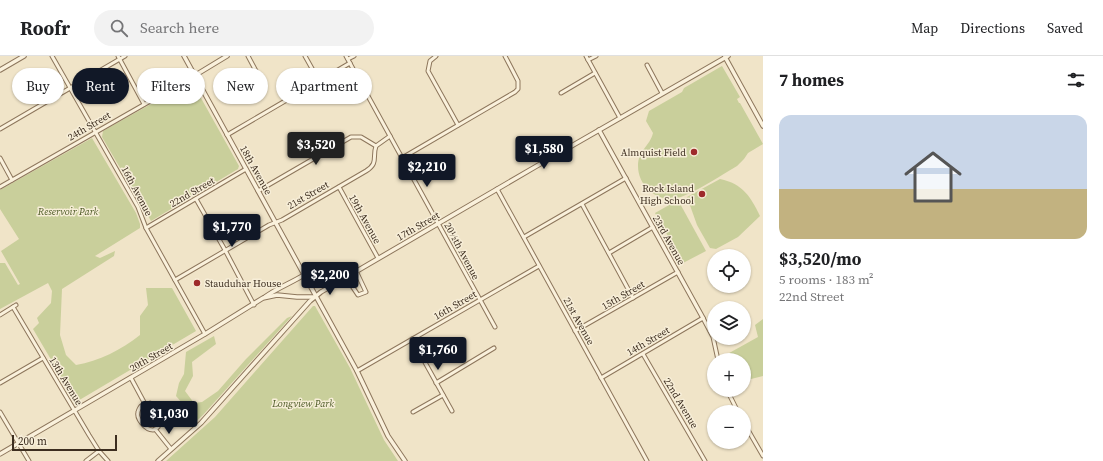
<!DOCTYPE html>
<html lang="en">
<head>
<meta charset="utf-8">
<style>
	:root { --surface:#fff; --page:#f2f2f2; --text:#202124; --muted:#757577; --line:#e0e0e0; --accent:#111827 }
	body { margin:0; font-family:"Source Serif 4",serif; background:var(--page); color:var(--text); height:100vh; display:flex; flex-direction:column; font-size:15px; white-space:nowrap }
	* { box-sizing:border-box; margin:0 }
	p { font-size:13px; color:var(--muted) }
	.icon { flex:none; width:22px; height:22px; fill:none; stroke:currentColor; stroke-width:2; stroke-linecap:round; stroke-linejoin:round }
	.map { position:relative; flex:1; overflow:hidden }
	.side { display:flex; flex-direction:column; background:var(--surface); width:340px }
	.side>* { flex:none }
	.hud { position:absolute; left:12px; top:12px; width:380px; height:36px; display:flex; gap:8px }
	.buttons { position:absolute; left:707px; top:193px; display:grid; gap:8px }
	.buttons a { display:grid; place-items:center; width:44px; height:44px; border-radius:50%; background:var(--surface); box-shadow:0 1px 3px #0004; font-size:20px }
	.scale { position:absolute; left:12px; bottom:10px; width:105px; box-sizing:border-box; padding-left:4px; border:2px solid #3d2e20; border-top:0; font-size:11px; line-height:14px; white-space:nowrap; color:#3d2e20; -webkit-text-stroke:3px #f7eed8; paint-order:stroke }
	.price { position:absolute; translate:-50% -34px; padding:0 9px; border-radius:4px; background:var(--accent); color:#fff; font-size:13px; line-height:26px; filter:drop-shadow(0 1px 2px #0008) }
	.price::after { content:''; position:absolute; left:50%; top:24px; width:12px; height:9px; margin-left:-6px; background:inherit; clip-path:polygon(0 0,100% 0,50% 100%) }
	.price.selected { background:#222; color:#fff }
	ul { padding:0; list-style:none }
	li { display:grid; align-content:center; gap:8px; height:212px; padding:0 16px }
	li+li { border-top:1px solid var(--line) }
	li span { display:grid; place-items:center; height:124px; border-radius:12px; color:#555 }
	li>.icon { margin-inline-start:auto }
	span .icon { width:72px; height:72px; fill:#fffc; stroke-width:1 }
	li b { font-size:17px }
	h2 { display:flex; justify-content:space-between; align-items:center; height:48px; padding:0 16px; font-size:17px }
	.pill { padding:0 14px; border-radius:18px; background:var(--surface); box-shadow:0 1px 3px #0004; font-size:14px; line-height:36px }
	.pill.selected { background:var(--accent); color:#fff }
	header { display:flex; align-items:center; gap:24px; box-sizing:border-box; height:56px; padding:0 20px; background:var(--surface); border-bottom:1px solid var(--line) }
	header strong { font-size:19px }
	nav { display:flex; gap:22px; margin-inline-start:auto; font-size:14px }
	.search { width:280px; height:36px; background:var(--page); display:flex; align-items:center; gap:10px; box-sizing:border-box; padding:0 14px; border-radius:22px; color:var(--muted); font-size:15px }
	main { display:flex; flex:1; min-height:0 }
	.map>svg:first-child { display:block }
	.green { fill:#c9cf9b }
	.lines { fill:none; stroke-linecap:round; stroke-linejoin:round }
	.minor-casing { stroke:#8d765c; stroke-width:5 }
	.tertiary-casing { stroke:#8d765c; stroke-width:5.5 }
	.minor { stroke:#faf1dc; stroke-width:3 }
	.tertiary { stroke:#faf1dc; stroke-width:3.5 }
	.poi-dot { fill:#9e2a2b; stroke:#f7eed8; stroke-width:1.5 }
	.labels { text-anchor:middle; dominant-baseline:central; stroke-width:3; stroke-linejoin:round; paint-order:stroke }
	.street-label { font-size:10px; fill:#3d2e20; stroke:#f7eed8 }
	.poi-label { font-size:10px; fill:#3d2e20; stroke:#f7eed8; text-anchor:end }
	.park-label { font-size:10px; font-style:italic; fill:#4d5a26; stroke:#f7eed8 }
</style>
</head>
<body>
<header>
<strong>Roofr</strong>
<div class="search"><svg class="icon" aria-label="search" viewBox="0 0 24 24"><circle cx="10" cy="10" r="6"/><path d="M15 15l6 6"/></svg>Search here</div>
<nav><a>Map</a><a>Directions</a><a>Saved</a></nav>
</header>
<main>
<div class="map">
<svg width="763" height="405" viewBox="0 0 763 405">
	<rect width="100%" height="100%" fill="#f0e4c8"/>
	<g class="green">
		<path d="M722 10 740 41 737 43 739 47H740L763 88 748 97 744 103 737 110C723 118 686 143 671 143 663 143 655 140 649 134 642 128 638 119 638 110 638 94 650 90 653 77L646 65 649 55 682 36 684 32Z"/>
		<polygon points="190,26 192,26 239,110 238,113 151,165 102,81 103,75"/>
		<path d="M92 82 136 157 140 168V172L95 200 100 202 115 195 114 200 62 233 60 279 66 299 76 309C99 305 121 294 140 279V260L148 249 146 232H172L196 275 76 346 33 273 39 267 37 262 51 247 52 235 48 227 0 253V207H5L18 229 20 228 1 195 19 183 0 153V134Z"/>
		<path d="M720 123C743 128 750 140 760 160L738 181 716 193 710 192 697 169 687 141Z"/>
		<polygon points="678,144 706,195 683,207 655,157"/>
		<polygon points="313,250 315,250 350,312 384,384 398,405 166,405 215,361"/>
		<polygon points="292,260 203,359 190,371 180,358 183,348 176,340 179,327 184,318 186,296 214,280 216,288 192,306 193,320 185,335 194,347 202,346 218,335 246,303 287,262"/>
		<polygon points="763,263 763,320 747,324 744,321 744,304 723,304 722,301 758,281 755,269"/>
		<polygon points="146,351 152,352 155,357 157,365 154,370 147,370 142,363 141,356"/>
	</g>
	<g class="lines">
		<g class="minor-casing">
			<g id="minor">
				<polyline points="52,0 138,151 146,172 205,278"/>
				<polyline points="118,0 144,48"/>
				<polyline points="248,0 256,15"/>
				<polyline points="305,0 319,25"/>
				<polyline points="346,0 495,271"/>
				<polyline points="436,0 430,5 428,15 458,69"/>
				<polyline points="586,0 620,62"/>
				<polyline points="348,3 354,0"/>
				<polyline points="588,4 596,0"/>
				<polyline points="647,9 662,37"/>
				<polyline points="561,37 595,17"/>
				<polyline points="0,73 125,0"/>
				<polyline points="227,79 350,7"/>
				<polyline points="0,102 12,124"/>
				<polyline points="402,102 515,36 518,33 518,25 505,0"/>
				<polyline points="0,131 194,20"/>
				<polyline points="339,131 378,202"/>
				<polyline points="497,133 647,405"/>
				<polyline points="258,135 351,81 361,81 376,90"/>
				<polyline points="196,143 225,194 254,249"/>
				<polyline points="582,148 633,242"/>
				<polyline points="146,172 246,113"/>
				<polyline points="524,181 626,122"/>
				<polyline points="609,197 653,171"/>
				<polyline points="346,221 358,239 366,236 356,215"/>
				<path d="M175 224 269 169 282 164 366 115C379 107 372 101 376 90L390 80"/>
				<polyline points="13,251 89,379 99,395 108,405"/>
				<polyline points="0,259 16,249"/>
				<polyline points="575,275 678,216"/>
				<polyline points="412,283 452,355"/>
				<polyline points="643,298 705,405"/>
				<polyline points="357,315 539,210"/>
				<polyline points="131,322 145,348"/>
				<polyline points="601,322 703,262 713,281 718,304"/>
				<polyline points="0,327 43,302"/>
				<polyline points="436,327 494,292"/>
				<polyline points="727,334 738,356"/>
				<path d="M150 347C159 351 164 362 158 371 156 373 155 374 153 374 145 374 136 362 138 356 138 355 140 351 141 350Z"/>
				<polyline points="0,356 29,405"/>
				<polyline points="413,356 443,339"/>
				<polyline points="744,367 763,400"/>
				<polyline points="155,373 171,393"/>
				<polyline points="86,405 99,395"/>
			</g>
		</g>
		<g class="tertiary-casing">
			<g id="tertiary">
				<polyline points="184,0 357,315 388,380 405,405"/>
				<polyline points="725,1 763,70"/>
				<polyline points="0,14 24,0"/>
				<polyline points="194,20 227,0"/>
				<polyline points="599,74 703,262"/>
				<path d="M265 241C277 232 291 227 304 219"/>
				<polyline points="0,398 205,278 263,242 277,239 297,241 314,241"/>
				<polyline points="158,405 201,367 310,245 321,236 535,111 728,0"/>
			</g>
		</g>
		<use href="#minor" class="minor"/>
		<use href="#tertiary" class="tertiary"/>
	</g>
	<g class="poi-dot">
		<circle cx="694" cy="96" r="4"/>
		<circle cx="702" cy="138" r="4"/>
		<circle cx="197" cy="227" r="4"/>
	</g>
	<g class="labels">
		<g class="street-label">
			<text transform="translate(89 70) rotate(-30)">24th Street</text>
			<text transform="translate(256 114) rotate(61)">18th Avenue</text>
			<text transform="translate(137 135) rotate(62)">16th Avenue</text>
			<text transform="translate(192 136) rotate(-30)">22nd Street</text>
			<text transform="translate(308 139) rotate(-30)">21st Street</text>
			<text transform="translate(365 163) rotate(61)">19th Avenue</text>
			<text transform="translate(418 170) rotate(-30)">17th Street</text>
			<text transform="translate(669 184) rotate(61)">23rd Avenue</text>
			<text transform="translate(462 195) rotate(62)">20½th Avenue</text>
			<text transform="translate(623 239) rotate(-30)">15th Street</text>
			<text transform="translate(455 249) rotate(-30)">16th Street</text>
			<text transform="translate(579 265) rotate(61)">21st Avenue</text>
			<text transform="translate(648 285) rotate(-30)">14th Street</text>
			<text transform="translate(151 301) rotate(-30)">20th Street</text>
			<text transform="translate(66 325) rotate(59)">13th Avenue</text>
			<text transform="translate(681 347) rotate(59)">22nd Avenue</text>
		</g>
		<g class="poi-label">
			<text x="686" y="96">Almquist Field</text>
			<text x="694" y="132">Rock Island<tspan x="694" dy="12">High School</tspan></text>
			<text x="205" y="227" text-anchor="start">Stauduhar House</text>
		</g>
		<g class="park-label">
			<text x="68" y="155">Reservoir Park</text>
			<text x="303" y="347">Longview Park</text>
		</g>
	</g>
</svg>
<div class="buttons">
<a><svg class="icon" aria-label="locate" viewBox="0 0 24 24"><circle cx="12" cy="12" r="6"/><path d="M12 2v4M12 18v4M2 12h4M18 12h4"/></svg></a>
<a><svg class="icon" aria-label="layers" viewBox="0 0 24 24"><path d="M12 4l9 5-9 5-9-5zM3 14l9 5 9-5"/></svg></a>
<a>+</a>
<a>−</a>
</div>
<div class="scale">200 m</div>
<b class="price selected" style="left:316px;top:110px">$3,520</b>
<b class="price" style="left:544px;top:114px">$1,580</b>
<b class="price" style="left:427px;top:132px">$2,210</b>
<b class="price" style="left:232px;top:192px">$1,770</b>
<b class="price" style="left:330px;top:240px">$2,200</b>
<b class="price" style="left:438px;top:315px">$1,760</b>
<b class="price" style="left:169px;top:379px">$1,030</b>
<div class="hud">
<a class="pill">Buy</a>
<a class="pill selected">Rent</a>
<a class="pill">Filters</a>
<a class="pill">New</a>
<a class="pill">Apartment</a>
</div>
</div>
<section class="side">
<h2>7 homes<svg class="icon" aria-label="filters" viewBox="0 0 24 24"><path d="M4 7h16M4 17h16"/><circle cx="9" cy="7" r="2"/><circle cx="15" cy="17" r="2"/></svg></h2>
<ul>
<li><span style="background:linear-gradient(#c9d6e8 60%,#c2b280 0)"><svg class="icon" aria-label="home" viewBox="0 0 24 24"><path d="M3 11l9-7 9 7M6 9v11h12V9"/></svg></span><div><b>$3,520/mo</b><p>5 rooms · 183 m²</p><p>22nd Street</p></div></li>
</ul>
</section>
</main>
</body>
</html>
